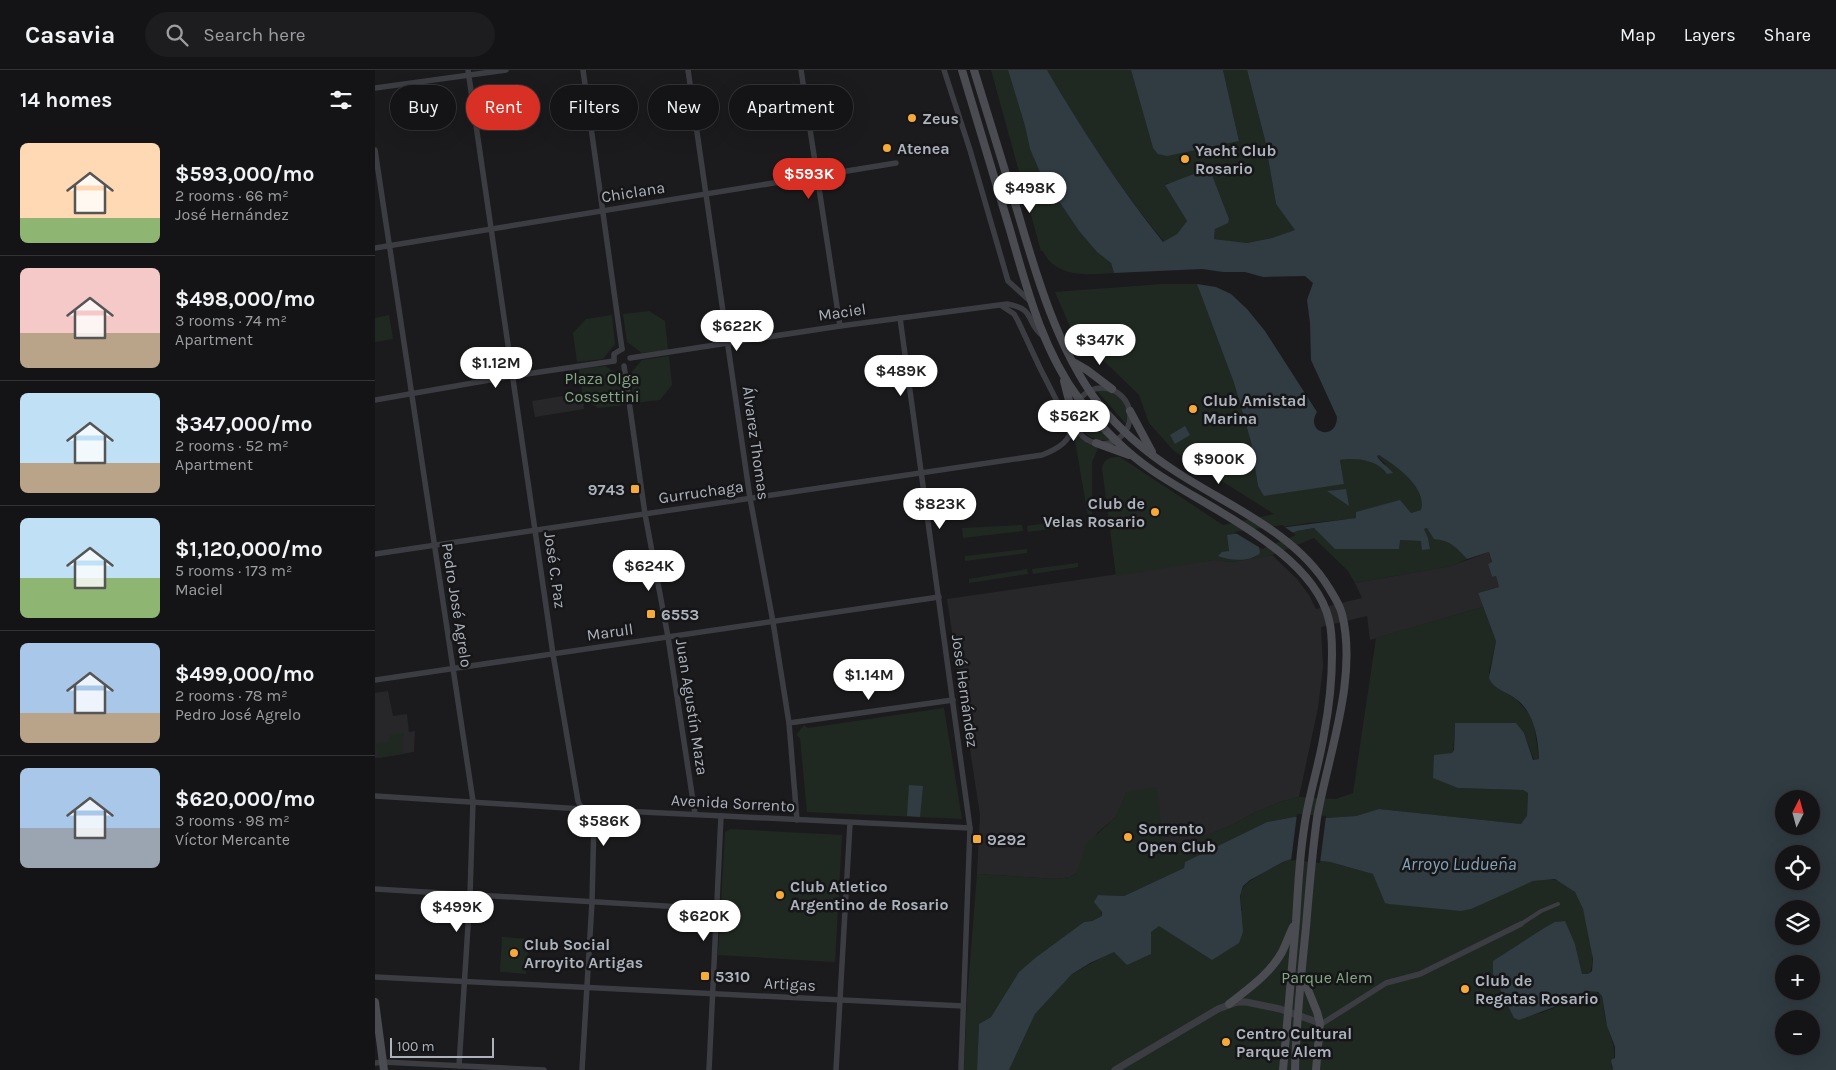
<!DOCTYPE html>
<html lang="en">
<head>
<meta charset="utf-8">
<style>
	:root { --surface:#141416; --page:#1d1d1f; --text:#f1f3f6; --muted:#9d9ea1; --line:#333335; --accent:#d93025 }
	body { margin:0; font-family:Karla,sans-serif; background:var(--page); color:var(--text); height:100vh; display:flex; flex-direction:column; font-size:19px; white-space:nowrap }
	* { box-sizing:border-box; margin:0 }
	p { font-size:16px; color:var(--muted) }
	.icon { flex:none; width:28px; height:28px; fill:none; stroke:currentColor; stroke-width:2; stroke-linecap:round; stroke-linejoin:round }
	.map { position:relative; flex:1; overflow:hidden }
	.side { display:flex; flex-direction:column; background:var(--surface); width:375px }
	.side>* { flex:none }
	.banner { position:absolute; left:15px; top:15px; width:475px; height:45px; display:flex; gap:10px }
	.needle { width:32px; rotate:6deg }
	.fabs { position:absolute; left:1400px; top:720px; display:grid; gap:10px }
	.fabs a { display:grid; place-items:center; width:45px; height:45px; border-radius:50%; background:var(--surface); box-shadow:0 5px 20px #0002,0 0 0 1px var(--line); font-size:25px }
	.scale { position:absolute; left:15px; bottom:12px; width:104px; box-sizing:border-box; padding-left:5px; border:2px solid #adb3bd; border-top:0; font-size:14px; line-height:18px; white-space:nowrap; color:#adb3bd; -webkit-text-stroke:4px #161618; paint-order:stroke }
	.price { position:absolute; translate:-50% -42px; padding:0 11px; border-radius:18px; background:#fff; color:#222; font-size:16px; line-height:32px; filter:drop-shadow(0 1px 2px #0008) }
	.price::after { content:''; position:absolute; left:50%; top:30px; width:15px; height:11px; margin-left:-8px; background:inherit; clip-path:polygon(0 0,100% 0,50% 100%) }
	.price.current { background:var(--accent); color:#fff }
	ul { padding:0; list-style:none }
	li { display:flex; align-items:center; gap:15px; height:125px; padding:0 20px }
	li+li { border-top:1px solid var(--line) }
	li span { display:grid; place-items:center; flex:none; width:140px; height:100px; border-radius:8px; color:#555 }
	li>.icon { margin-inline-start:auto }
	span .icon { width:60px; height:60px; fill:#fffc; stroke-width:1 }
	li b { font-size:21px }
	h2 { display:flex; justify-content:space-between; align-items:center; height:60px; padding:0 20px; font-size:21px }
	.chip { padding:0 18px; border-radius:22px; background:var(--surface); box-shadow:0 5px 20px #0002,0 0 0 1px var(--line); font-size:18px; line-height:45px }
	.chip.current { background:var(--accent); color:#fff }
	header { display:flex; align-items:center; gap:30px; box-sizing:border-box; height:70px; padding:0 25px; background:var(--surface); border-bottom:1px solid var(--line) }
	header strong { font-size:24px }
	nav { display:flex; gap:28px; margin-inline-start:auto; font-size:18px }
	.search { width:350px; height:45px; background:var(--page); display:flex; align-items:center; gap:12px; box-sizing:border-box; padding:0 18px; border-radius:28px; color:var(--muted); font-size:19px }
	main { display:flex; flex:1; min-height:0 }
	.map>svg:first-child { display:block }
	.built { fill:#27272a }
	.green { fill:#202921 }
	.water { fill:#303b42; fill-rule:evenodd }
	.pier { fill:#1b1b1d }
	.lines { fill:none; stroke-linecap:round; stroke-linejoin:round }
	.pedestrian { stroke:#3c3d42; stroke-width:4 }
	.minor { stroke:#3c3d42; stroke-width:5.5 }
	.tertiary { stroke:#3c3d42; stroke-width:7 }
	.secondary { stroke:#4a4c52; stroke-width:8 }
	.poi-dot { fill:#f5aa3b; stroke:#161618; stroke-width:2 }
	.labels { text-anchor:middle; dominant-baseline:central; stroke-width:5; stroke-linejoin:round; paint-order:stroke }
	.poi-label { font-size:16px; font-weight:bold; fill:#adb3bd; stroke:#161618; text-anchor:start }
	.street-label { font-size:16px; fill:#adb3bd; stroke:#161618 }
	.park-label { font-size:16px; fill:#85a884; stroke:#161618 }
	.water-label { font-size:18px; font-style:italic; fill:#85a3b7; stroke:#161618 }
</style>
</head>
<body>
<header>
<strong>Casavia</strong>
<div class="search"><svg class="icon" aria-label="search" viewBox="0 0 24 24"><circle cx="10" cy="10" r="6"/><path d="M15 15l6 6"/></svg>Search here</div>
<nav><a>Map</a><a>Layers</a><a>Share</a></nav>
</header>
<main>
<section class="side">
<h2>14 homes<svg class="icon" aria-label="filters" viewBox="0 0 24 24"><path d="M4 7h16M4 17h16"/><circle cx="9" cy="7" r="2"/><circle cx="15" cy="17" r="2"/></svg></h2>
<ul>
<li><span style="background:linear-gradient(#ffd9b3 75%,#8fb573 0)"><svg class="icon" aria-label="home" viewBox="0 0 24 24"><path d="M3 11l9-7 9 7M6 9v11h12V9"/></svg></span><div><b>$593,000/mo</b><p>2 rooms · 66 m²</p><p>José Hernández</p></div></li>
<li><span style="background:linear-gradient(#f6c9c9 65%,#b9a48a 0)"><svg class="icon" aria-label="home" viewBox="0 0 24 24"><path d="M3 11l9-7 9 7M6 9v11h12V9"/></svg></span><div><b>$498,000/mo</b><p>3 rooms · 74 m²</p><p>Apartment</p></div></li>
<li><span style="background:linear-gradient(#bfe0f5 70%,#b9a48a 0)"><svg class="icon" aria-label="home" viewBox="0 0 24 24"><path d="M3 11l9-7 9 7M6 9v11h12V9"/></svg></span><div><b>$347,000/mo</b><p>2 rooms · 52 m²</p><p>Apartment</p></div></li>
<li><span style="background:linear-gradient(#bfe0f5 60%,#8fb573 0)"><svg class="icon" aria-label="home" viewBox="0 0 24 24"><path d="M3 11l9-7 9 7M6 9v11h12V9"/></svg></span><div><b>$1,120,000/mo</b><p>5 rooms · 173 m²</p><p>Maciel</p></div></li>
<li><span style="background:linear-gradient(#a9c7e8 70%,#b9a48a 0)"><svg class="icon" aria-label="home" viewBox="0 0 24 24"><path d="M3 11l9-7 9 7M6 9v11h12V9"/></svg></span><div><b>$499,000/mo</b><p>2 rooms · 78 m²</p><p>Pedro José Agrelo</p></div></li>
<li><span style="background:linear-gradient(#a9c7e8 60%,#9aa5b1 0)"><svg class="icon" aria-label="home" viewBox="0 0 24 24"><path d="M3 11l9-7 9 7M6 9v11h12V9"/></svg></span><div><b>$620,000/mo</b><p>3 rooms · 98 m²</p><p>Víctor Mercante</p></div></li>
</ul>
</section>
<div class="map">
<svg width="1461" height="1000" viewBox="0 0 1461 1000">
	<rect width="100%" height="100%" fill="#1b1b1d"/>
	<g class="built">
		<polygon points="207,323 209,339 160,347 157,331"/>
		<polygon points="1114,482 1117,493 1113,494 1117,507 1121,506 1124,517 1103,523 1108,537 995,570 992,546 946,557 948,597 943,638 924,727 908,731 881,742 853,757 808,774 788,771 752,722 741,747 722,763 702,803 695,807 682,809 602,804 605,745 572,529 839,490 857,492 897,485 922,509 934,525 941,539 987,528 980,513 1076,496"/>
		<polygon points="13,621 18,646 32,644 34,662 40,661 39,682 0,688 0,623"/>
	</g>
	<g class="green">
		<path d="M616 0H633L650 56 655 79 670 114 679 124 704 161 722 182 736 193 739 203C714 205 680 208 668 181H666Z"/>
		<path d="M672 0H756L778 78 864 71 848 0H872L890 70 901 134 921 160 897 168 872 173 839 169 840 159 852 153 854 149 837 106 790 114 812 151 802 164 789 172C745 118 706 60 672 0Z"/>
		<path d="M788 214H822L859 313 876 372 883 416 969 414 965 390C978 387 997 390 1008 397L1011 394 1002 386 1004 385C1021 396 1052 417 1046 440L1036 443 933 453 852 466 854 481 849 488 866 489 880 487 883 477 922 461 940 458 1024 479V470L1046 471 1055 479 1053 468 1049 459 1052 458 1067 469 1081 476 1092 489 1077 496 980 513 973 501 939 468 897 485 882 488 857 492 839 490 741 506 727 398C729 388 736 387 745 387L848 455 899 444 799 381 774 353 764 325 731 293 707 275 696 259 680 222Z"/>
		<polygon points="274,241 290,251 293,280 267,283 252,272 248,244"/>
		<polygon points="14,245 18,269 0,272 0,248"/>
		<polygon points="237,245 240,274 228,289 202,292 198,263 211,249"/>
		<polygon points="294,286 297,315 285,330 259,333 255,304 267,290"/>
		<polygon points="230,296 246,306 250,335 223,338 208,328 204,299"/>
		<path d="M723 320C745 319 755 333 751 354L722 321Z"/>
		<path d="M704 333 736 370C713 374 697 355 704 333Z"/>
		<polygon points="701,364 713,374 723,378 717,392 717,444 713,446 700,371"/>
		<polygon points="695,450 696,456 653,462 652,456"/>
		<polygon points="647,455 648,461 588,468 587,458"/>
		<polygon points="652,479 652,483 590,491 590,486"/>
		<polygon points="703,493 703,497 658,504 657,499"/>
		<polygon points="652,499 653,504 594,513 594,509"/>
		<polygon points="1108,537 1121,571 1114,602 1121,617 1141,629 1155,645 1159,654 1164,689 1159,690 1149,663 1080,653 1078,683 1083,718 1148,720 1153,723 1152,747 1146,754 1004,739 981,746 951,748 919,747 892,752 810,792 809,798 749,826 723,825 727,846 717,851 709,852 660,888 644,902 616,947 604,954 602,1000 589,1000 592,931 602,804 682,809 695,807 702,803 711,774 741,747 751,722 782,717 788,771 808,774 853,757 881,742 908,731 924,727 961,729 978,723 1001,568"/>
		<polygon points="569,638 587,749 432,742 425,668 421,665 429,655 433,658"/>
		<polygon points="29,663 28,684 4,688 1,674 14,672 14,665"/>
		<polygon points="355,759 467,765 460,892 343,885 350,762"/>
		<path d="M919 788 955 792 998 804 1158 811C1174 808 1190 808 1200 823 1210 836 1225 892 1213 905H1207L1200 874 1186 851 1169 858 1119 891 1139 948 1166 943 1198 930V926C1208 922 1218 917 1227 926 1228 935 1229 945 1232 954 1235 969 1244 981 1236 996L1238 1000H634L660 944 697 904 784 856 867 841C866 833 864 825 868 818 872 810 909 791 919 788Z"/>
		<polygon points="127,867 154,869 151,904 125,902"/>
	</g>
	<g class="water">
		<path d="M633 0H672C707 60 745 118 788 172L802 164 812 151 790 115 827 101 837 105 854 149 853 153 840 159 839 169 872 173 897 168 920 160 901 134 890 70 872 0H1461V1000H1238L1236 990 1240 988V977L1232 956 1227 926 1223 922 1213 921 1198 926V930L1144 950 1139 948 1118 904V891L1169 858 1180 852 1190 851 1200 874 1207 904H1213L1217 901 1218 889 1208 839 1200 822 1180 809 1158 811 1096 839 1086 841 1014 834 1010 833 998 804 955 792 919 788 908 792 875 810 868 816 865 826 868 862 864 873 837 890 784 856 776 862V884L752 895 739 882 715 893 697 904 660 944 634 1000H602L604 954 616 947 644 902 660 888 709 852 717 851 727 846V842L719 832 723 825 749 826 809 798 810 792 892 752 919 747 951 748 981 746 1004 739 1146 754 1152 746 1153 723 1148 720 1083 718 1058 708 1059 685 1077 683 1079 680 1080 653H1141L1149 663 1158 690 1164 689C1163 667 1159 642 1141 629 1132 622 1118 619 1114 608L1121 571 1103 523 1124 517 1121 506 1117 507 1113 494 1117 492 1114 482 1092 489C1082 478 1075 470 1059 469L1052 458 1049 459 1053 468 1055 479 1047 480 1046 471 1025 470 1024 479H960L939 458 922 461 884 477 885 483C876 492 855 491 843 486L847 482 854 481 852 465 981 448V442L1025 430 1036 443 1046 440C1052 417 1021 396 1004 385L1002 386C1005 392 1013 397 1018 403L1012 404C1004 390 980 387 965 390L969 414 889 426 883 416 876 372 859 313 822 214 841 217 856 224 872 239 890 261 942 342C929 363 962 372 962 347L936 290 935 253 932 230 938 213 930 206 888 207 870 202H848L827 199 739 203 736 193 722 182 704 161 679 124 670 114 655 79 650 56ZM1409 729H1436V756H1409ZM1409 784H1436V811H1409ZM1409 839H1436V866H1409ZM1409 894H1436V921H1409ZM1409 949H1436V976H1409Z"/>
		<polygon points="756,0 848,0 864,71 792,86 783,84 778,78"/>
		<polygon points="810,356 815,365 800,374 795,365"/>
		<polygon points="971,419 974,436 952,421"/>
		<polygon points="534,715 548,716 545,747 532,746"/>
	</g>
	<g class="pier">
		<polygon points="907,455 921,465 887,479 859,462"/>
		<polygon points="922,744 951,746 945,793 919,790 916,791"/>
	</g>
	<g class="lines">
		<polyline class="pedestrian" points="1146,854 1166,841 1183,834"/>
		<g class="minor">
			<path d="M93 0 178 584 203 731C206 740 214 742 219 749L217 832 207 1000"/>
			<polyline points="208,0 247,279"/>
			<polyline points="313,0 375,428 398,552 414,653 422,750"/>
			<polyline points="426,0 465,256"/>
			<polyline points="569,0 595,80 633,211 655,231"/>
			<polyline points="0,18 131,0"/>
			<polyline points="0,80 98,731 95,825 84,996"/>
			<polyline points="0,178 521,93"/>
			<polyline points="627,236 639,244 643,251 665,298 693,353 695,364"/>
			<polyline points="525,248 595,758 586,1000"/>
			<path d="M255 288 465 256 632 234C662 239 650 253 668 266"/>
			<polyline points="239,291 239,284 247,279"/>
			<polyline points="249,296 270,444 293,567 320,744"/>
			<circle cx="727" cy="346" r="28"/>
			<polyline points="0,330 138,306 239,291"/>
			<path d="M0 484 667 385C685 378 694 372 700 353"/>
			<polyline points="0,610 564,527"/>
			<polyline points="414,653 578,630"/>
			<polyline points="0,726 207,739 595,758"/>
			<polyline points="0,819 341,839"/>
			<polyline points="0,907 588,936"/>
			<polyline points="945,953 948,953 1011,913 1045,904 1146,854"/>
			<polyline points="0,993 8,992 169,1000"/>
			<polyline points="334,1000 346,746"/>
			<polyline points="461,1000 475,753"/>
		</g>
		<polyline class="tertiary" points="740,1000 843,939 862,932 871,932 905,939 945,953"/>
		<g class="secondary">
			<path d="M587 0C603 53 619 107 635 160 652 219 667 279 704 329 725 356 750 382 778 401 832 438 938 482 954 550 957 561 957 572 957 584 957 611 954 638 949 664 944 696 933 727 929 759 924 790 923 820 921 851 917 901 912 950 908 1000"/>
			<path d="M599 0C614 48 628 95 643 143 661 205 683 280 723 333 744 359 772 383 800 401 853 436 920 462 954 518 959 526 965 535 967 544 983 608 953 685 942 748 937 784 934 821 931 857 926 905 921 952 920 1000"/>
			<polyline points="700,293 712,300 737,319"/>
			<polyline points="689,311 699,350"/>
			<polyline points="755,341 777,382"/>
			<polyline points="721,373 754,385"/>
			<polyline points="927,905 942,942 945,953 941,1000"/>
			<polyline points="0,932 9,1000"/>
			<path d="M854 934C873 919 895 904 907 882 911 874 914 865 918 857"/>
		</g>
	</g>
	<g class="poi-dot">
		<circle cx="537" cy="48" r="5"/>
		<circle cx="512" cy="78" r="5"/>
		<circle cx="810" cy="89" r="5"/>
		<circle cx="818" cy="339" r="5"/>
		<rect x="255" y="414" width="10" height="10" rx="2.5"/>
		<circle cx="780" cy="442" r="5"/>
		<rect x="271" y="539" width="10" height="10" rx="2.5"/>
		<circle cx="753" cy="767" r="5"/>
		<rect x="597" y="764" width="10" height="10" rx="2.5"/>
		<circle cx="405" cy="825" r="5"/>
		<circle cx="139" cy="883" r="5"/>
		<rect x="325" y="901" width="10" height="10" rx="2.5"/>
		<circle cx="1090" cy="919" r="5"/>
		<circle cx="851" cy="972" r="5"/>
	</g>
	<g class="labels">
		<g class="poi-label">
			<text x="547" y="48">Zeus</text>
			<text x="522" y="78">Atenea</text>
			<text x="820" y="80">Yacht Club<tspan x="820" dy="18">Rosario</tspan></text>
			<text x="828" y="330">Club Amistad<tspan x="828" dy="18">Marina</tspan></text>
			<text x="250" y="419" text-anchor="end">9743</text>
			<text x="770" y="433" text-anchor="end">Club de<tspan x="770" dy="18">Velas Rosario</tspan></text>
			<text x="286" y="544">6553</text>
			<text x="763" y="758">Sorrento<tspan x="763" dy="18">Open Club</tspan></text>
			<text x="612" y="769">9292</text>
			<text x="415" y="816">Club Atletico<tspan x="415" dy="18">Argentino de Rosario</tspan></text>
			<text x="149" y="874">Club Social<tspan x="149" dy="18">Arroyito Artigas</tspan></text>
			<text x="340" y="906">5310</text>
			<text x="1100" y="910">Club de<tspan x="1100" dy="18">Regatas Rosario</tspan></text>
			<text x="861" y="963">Centro Cultural<tspan x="861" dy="18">Parque Alem</tspan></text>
		</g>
		<g class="street-label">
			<text transform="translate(258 122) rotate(-9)">Chiclana</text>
			<text transform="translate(467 242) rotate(-8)">Maciel</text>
			<text transform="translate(381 373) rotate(82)">Álvarez Thomas</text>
			<text transform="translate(326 422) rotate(-8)">Gurruchaga</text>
			<text transform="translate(180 500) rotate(82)">José C. Paz</text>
			<text transform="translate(82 535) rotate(81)">Pedro José Agrelo</text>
			<text transform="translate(235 562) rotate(-8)">Marull</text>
			<text transform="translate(590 621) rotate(82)">José Hernández</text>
			<text transform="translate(317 637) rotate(81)">Juan Agustín Maza</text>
			<text transform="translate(358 733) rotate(3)">Avenida Sorrento</text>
			<text transform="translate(415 914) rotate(3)">Artigas</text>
		</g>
		<g class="park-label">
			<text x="227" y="308">Plaza Olga<tspan x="227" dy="18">Cossettini</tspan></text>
			<text x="952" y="907">Parque Alem</text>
		</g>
		<g class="water-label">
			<text x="1084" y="794">Arroyo Ludueña</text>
		</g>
	</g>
</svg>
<div class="fabs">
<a><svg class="needle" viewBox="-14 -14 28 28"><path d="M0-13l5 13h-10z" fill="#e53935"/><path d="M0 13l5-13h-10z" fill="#9d9ea1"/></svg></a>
<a><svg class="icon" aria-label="locate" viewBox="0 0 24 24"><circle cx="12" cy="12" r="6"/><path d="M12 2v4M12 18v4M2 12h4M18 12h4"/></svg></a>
<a><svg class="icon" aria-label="layers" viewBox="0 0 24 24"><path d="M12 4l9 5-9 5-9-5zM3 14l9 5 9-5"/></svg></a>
<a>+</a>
<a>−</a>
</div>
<div class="scale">100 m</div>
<b class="price current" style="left:434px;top:130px">$593K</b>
<b class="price" style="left:655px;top:144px">$498K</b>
<b class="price" style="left:362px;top:282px">$622K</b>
<b class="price" style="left:725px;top:296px">$347K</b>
<b class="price" style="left:121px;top:319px">$1.12M</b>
<b class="price" style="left:526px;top:327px">$489K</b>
<b class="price" style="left:699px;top:372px">$562K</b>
<b class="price" style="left:844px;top:415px">$900K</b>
<b class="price" style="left:565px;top:460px">$823K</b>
<b class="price" style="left:274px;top:522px">$624K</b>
<b class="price" style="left:494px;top:631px">$1.14M</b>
<b class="price" style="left:229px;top:777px">$586K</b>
<b class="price" style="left:82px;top:863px">$499K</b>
<b class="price" style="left:329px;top:872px">$620K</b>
<div class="banner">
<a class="chip">Buy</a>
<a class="chip current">Rent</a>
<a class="chip">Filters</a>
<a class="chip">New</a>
<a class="chip">Apartment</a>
</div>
</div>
</main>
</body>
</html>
